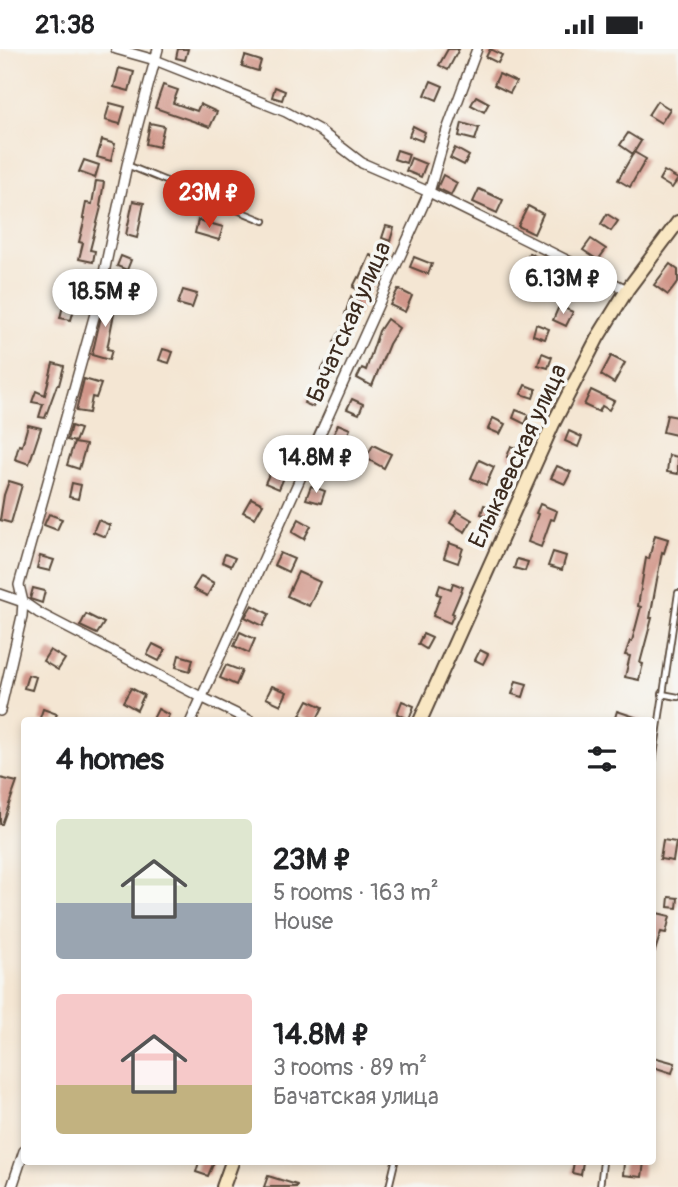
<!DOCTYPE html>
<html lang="en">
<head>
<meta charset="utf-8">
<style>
	:root { --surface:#fff; --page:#f6f6f6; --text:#202124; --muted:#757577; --accent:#c8321e }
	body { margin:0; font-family:Pangolin,sans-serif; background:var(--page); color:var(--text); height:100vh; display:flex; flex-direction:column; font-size:26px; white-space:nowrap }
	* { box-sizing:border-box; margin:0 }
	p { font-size:23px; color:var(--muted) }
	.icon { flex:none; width:38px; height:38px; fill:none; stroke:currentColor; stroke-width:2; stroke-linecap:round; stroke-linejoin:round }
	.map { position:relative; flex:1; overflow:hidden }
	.side { position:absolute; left:21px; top:668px; width:635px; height:448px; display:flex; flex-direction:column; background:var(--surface); border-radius:7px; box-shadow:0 4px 10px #0003 }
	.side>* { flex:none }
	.price { position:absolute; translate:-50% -60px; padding:0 16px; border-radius:24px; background:#fff; color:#222; font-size:23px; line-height:46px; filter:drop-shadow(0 2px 4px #0008) }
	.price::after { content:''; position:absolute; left:50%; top:42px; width:21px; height:16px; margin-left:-10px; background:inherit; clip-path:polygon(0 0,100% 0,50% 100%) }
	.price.active { background:var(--accent); color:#fff }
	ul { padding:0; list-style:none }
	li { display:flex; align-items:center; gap:21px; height:175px; padding:0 35px }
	li span { display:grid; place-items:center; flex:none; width:196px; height:140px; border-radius:7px; color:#555 }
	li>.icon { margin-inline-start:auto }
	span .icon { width:84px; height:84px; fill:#fffc; stroke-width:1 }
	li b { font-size:30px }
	h2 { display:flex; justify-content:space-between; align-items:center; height:84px; padding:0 35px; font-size:30px }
	.status { display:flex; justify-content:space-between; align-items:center; height:49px; padding:0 35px; background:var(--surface); direction:ltr }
	.status svg { height:19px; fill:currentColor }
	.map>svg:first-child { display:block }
	.building { fill:#d19689 }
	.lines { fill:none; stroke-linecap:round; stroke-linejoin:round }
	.lane-casing { stroke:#574639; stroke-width:8 }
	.street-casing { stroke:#574639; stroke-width:12 }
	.secondary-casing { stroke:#574639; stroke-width:16 }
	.lane { stroke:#fff; stroke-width:4.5 }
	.street { stroke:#fff; stroke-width:9 }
	.secondary { stroke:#f9e7c3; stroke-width:12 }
	.labels { text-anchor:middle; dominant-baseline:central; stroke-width:7; stroke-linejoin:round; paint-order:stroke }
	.street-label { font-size:24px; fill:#3b2a1e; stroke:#f6f6f2 }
</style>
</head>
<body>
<div class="status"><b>21:38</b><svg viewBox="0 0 49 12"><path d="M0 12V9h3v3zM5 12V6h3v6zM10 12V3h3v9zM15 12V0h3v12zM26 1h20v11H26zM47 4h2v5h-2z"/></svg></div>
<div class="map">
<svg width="678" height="1138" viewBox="0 0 678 1138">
	<rect width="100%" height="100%" fill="#f6f6f2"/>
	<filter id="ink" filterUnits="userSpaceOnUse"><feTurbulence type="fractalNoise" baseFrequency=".0143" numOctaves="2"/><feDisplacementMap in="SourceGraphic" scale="14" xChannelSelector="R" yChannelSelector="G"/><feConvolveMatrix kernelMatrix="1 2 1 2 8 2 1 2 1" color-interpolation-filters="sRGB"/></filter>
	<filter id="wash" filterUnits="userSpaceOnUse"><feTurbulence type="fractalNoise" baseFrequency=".00686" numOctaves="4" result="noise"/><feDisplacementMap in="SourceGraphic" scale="28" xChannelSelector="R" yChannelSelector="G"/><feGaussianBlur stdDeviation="1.57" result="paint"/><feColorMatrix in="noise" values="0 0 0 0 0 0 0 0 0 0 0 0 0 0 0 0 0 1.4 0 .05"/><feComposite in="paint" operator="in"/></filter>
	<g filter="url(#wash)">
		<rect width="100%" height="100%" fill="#f4e6d3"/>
		<g id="blocks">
			<g class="building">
				<polygon points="178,0 188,0 185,11 176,9"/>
				<polygon points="448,0 459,0 448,21 439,16"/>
				<polygon points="490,0 502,6 498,14 486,8"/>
				<polygon points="245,7 261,12 258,22 242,17"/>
				<polygon points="119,19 134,23 129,42 114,38"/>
				<polygon points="499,25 516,33 510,44 494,36"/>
				<polygon points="431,32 443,37 437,51 425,46"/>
				<polygon points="163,36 178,41 173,54 197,62 200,55 217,63 210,78 155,59"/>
				<polygon points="275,38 285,42 282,51 272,48"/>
				<polygon points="476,47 489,54 484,63 471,56"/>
				<polygon points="657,52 670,60 661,74 648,66"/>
				<polygon points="110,54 125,58 120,75 105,71"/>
				<polygon points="150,74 164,77 159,98 146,95"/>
				<polygon points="462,74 479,79 475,91 459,87"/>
				<polygon points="413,77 425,83 422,92 409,87"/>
				<polygon points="628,84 641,92 633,105 620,96"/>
				<polygon points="102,91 115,95 111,112 97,108"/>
				<polygon points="455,99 469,107 464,116 450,109"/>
				<polygon points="397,101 409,105 406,114 394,110"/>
				<polygon points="634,103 646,110 630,138 618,131"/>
				<polygon points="411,109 426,115 421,128 406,122"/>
				<polygon points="84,111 99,116 95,129 79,123"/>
				<polygon points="664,122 678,130 672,139 659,131"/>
				<polygon points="443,126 457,134 451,146 437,139"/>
				<polygon points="96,132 104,133 100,157 101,158 90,201 95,202 93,213 79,210 83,194 79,193 85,169 83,169 86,154 92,155"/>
				<polygon points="479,140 503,151 497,164 473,153"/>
				<polygon points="133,152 144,154 137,189 126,186"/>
				<polygon points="528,157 543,165 534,185 518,177"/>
				<polygon points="607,165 618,172 611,182 601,175"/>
				<polygon points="198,171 223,178 219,191 195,184"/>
				<polygon points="386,177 394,179 390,192 382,189"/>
				<polygon points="591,190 606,200 598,211 583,201"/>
				<polygon points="529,204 543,211 535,227 522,220"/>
				<polygon points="370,206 382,212 368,246 353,238 358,228 360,229"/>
				<polygon points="121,207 131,211 127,221 117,217"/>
				<polygon points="414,208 432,215 428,225 410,218"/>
				<polygon points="670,215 678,221 678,233 668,246 654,236"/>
				<polygon points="567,229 582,234 578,247 563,242"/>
				<polygon points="138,240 149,243 147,253 136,250"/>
				<polygon points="398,240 412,247 405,263 390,256"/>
				<polygon points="183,241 197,245 192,259 178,255"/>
				<polygon points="106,246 117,249 107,300 112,301 109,311 92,306"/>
				<polygon points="351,247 362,255 357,269 345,265"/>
				<polygon points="63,257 74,260 71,271 60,269"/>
				<polygon points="559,257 573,263 566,277 553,271"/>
				<polygon points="387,270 399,279 389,295 372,337 357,329 362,319 366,321 379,282"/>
				<polygon points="536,275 549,280 545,290 533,286"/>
				<polygon points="342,278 351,283 343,298 334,293"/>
				<polygon points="163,300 173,303 169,314 159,311"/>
				<polygon points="542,304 552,308 548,319 538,316"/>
				<polygon points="611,307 625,314 614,334 601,326"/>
				<polygon points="326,313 336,318 331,329 320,324"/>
				<polygon points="53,314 64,317 59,336 57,336 45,369 39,368 43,355 32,353 36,342 45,346"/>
				<polygon points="84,330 101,335 96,349 92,348 89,364 76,362"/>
				<polygon points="525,336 536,340 533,349 521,345"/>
				<polygon points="311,338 320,343 313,358 304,354"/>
				<polygon points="591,341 614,352 609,361 602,357 599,363 584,356"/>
				<polygon points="352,350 363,355 359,365 347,360"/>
				<polygon points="516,361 529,366 525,375 513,369"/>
				<polygon points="667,366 678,368 676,386 663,383"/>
				<polygon points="493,369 505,375 500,385 488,380"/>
				<polygon points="338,375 350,380 345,392 333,387"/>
				<polygon points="28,376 41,379 29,415 15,410 19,396 22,397"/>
				<polygon points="71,377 80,380 75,393 67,391"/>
				<polygon points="569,382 582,388 578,398 565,392"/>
				<polygon points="286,392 293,396 288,407 280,403"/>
				<polygon points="74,394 86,396 79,420 67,416"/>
				<polygon points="373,396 391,405 384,419 366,409"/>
				<polygon points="511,397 521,401 517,412 507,408"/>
				<polygon points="669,406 678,408 678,425 667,423"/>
				<polygon points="479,411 494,418 486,436 471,429"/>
				<polygon points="323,413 333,416 329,429 320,424"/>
				<polygon points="273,417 286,424 279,440 265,434"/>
				<polygon points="557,417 571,423 565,435 551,429"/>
				<polygon points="9,432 22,436 11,474 0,471 4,446"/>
				<polygon points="72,434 81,436 78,450 69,448"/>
				<polygon points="311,437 325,442 321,454 306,450"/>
				<polygon points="251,449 263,455 255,469 243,463"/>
				<polygon points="540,455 557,462 554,471 551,470 541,498 528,493 538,465 536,464"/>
				<polygon points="484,456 495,460 493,468 481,465"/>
				<polygon points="457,462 472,471 465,483 450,474"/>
				<polygon points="49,465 62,470 57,481 44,476"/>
				<polygon points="299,470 311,477 304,490 292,483"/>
				<polygon points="98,471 110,476 105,488 93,483"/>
				<polygon points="655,486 668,490 664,504 662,503 650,569 652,569 640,614 643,615 639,631 625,628 630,607 625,606 630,592 632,592 641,558 638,557 646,509 649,510"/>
				<polygon points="449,494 463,499 458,514 444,509"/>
				<polygon points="553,503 566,507 562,521 548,517"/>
				<polygon points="280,504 294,510 288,523 274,516"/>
				<polygon points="225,505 235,509 231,517 222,513"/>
				<polygon points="40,507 54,511 50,522 37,519"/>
				<polygon points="517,510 528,513 525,522 514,519"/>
				<polygon points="298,523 320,533 309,557 287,547"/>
				<polygon points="201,527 214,534 207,547 193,540"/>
				<polygon points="453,534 463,538 452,564 454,565 450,574 433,567 441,546 437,545 440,536 451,540"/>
				<polygon points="33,539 45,542 42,554 30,550"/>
				<polygon points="252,556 269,565 263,577 245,568"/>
				<polygon points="86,565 104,574 97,585 80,577"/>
				<polygon points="240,583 255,590 249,604 234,597"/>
				<polygon points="423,585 432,589 426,600 418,595"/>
				<polygon points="153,595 165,601 159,612 147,606"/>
				<polygon points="50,601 65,610 58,621 43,612"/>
				<polygon points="480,601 488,605 483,615 475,611"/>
				<polygon points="179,606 193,610 190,622 176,618"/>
				<polygon points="226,616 242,622 236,636 220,629"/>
				<polygon points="28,626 36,628 32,641 24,639"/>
				<polygon points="516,632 527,635 523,648 512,645"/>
				<polygon points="272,637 287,643 281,656 266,649"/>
				<polygon points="131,639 144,646 137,661 123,653"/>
				<polygon points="308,651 323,658 316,672 312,672 300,666"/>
				<polygon points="402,652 414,657 409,670 397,665"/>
				<polygon points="43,660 57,665 54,672 39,672"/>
				<polygon points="158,660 169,666 166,672 152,672"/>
				<polygon points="617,662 641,670 641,672 614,672"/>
				<polygon points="0,729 17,733 2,775 0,775"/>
				<polygon points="663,791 676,793 673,812 660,810"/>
				<polygon points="669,848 678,849 677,859 668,858"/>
				<polygon points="657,864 670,867 666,884 661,883 655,902 653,902 653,881"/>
				<polygon points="653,1008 675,1014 672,1024 653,1018"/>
				<polygon points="199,1113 214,1113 208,1127 196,1123"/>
				<polygon points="574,1113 583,1113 581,1126 572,1124"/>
				<polygon points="624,1113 644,1113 642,1128 623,1126"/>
				<polygon points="268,1127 297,1136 297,1138 264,1138"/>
			</g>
		</g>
	</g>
	<g filter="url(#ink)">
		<use href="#blocks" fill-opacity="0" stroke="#574639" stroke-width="2"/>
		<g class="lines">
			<g class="lane-casing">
				<g id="lane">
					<polyline points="127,116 264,172"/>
					<polyline points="662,645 678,648"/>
					<polyline points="653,713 678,544"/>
					<polyline points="389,1138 395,1113"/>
					<polyline points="600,1138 603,1113"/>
				</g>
			</g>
			<g class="street-casing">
				<g id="street">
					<polyline points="116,0 155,11 286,63 319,81 362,114 429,143 627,241"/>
					<polyline points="0,545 23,553 39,564 201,648 251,672"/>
					<polyline points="0,662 22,567 23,553 19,536 96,261 127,116 158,0"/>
					<polyline points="191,672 429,143 447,81 477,0"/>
					<polyline points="12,1138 24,1102"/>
				</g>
			</g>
			<g class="secondary-casing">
				<g id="secondary">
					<polyline points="420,672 553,375 598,288 627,241 678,173"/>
					<polyline points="223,1138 232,1113"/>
				</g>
			</g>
			<use href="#lane" class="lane"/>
			<use href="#street" class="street"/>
			<use href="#secondary" class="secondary"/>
		</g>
	</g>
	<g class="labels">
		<g class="street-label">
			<text transform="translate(349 273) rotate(-66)">Бачатская улица</text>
			<text transform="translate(518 407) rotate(-65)">Елыкаевская улица</text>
		</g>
	</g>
</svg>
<b class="price active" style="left:209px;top:181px">23M ₽</b>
<b class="price" style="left:563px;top:267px">6.13M ₽</b>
<b class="price" style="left:105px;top:280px">18.5M ₽</b>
<b class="price" style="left:316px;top:446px">14.8M ₽</b>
<section class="side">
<h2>4 homes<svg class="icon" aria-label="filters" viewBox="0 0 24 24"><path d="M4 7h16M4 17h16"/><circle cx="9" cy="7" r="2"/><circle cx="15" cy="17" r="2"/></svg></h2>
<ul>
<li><span style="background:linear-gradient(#dfe7d0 60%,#9aa5b1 0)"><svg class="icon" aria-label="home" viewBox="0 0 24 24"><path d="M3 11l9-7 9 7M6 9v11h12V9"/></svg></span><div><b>23M ₽</b><p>5 rooms · 163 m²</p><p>House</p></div></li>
<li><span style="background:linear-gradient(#f6c9c9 65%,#c2b280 0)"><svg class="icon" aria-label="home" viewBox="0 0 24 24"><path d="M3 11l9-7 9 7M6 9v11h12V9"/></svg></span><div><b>14.8M ₽</b><p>3 rooms · 89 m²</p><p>Бачатская улица</p></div></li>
</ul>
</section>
</div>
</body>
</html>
